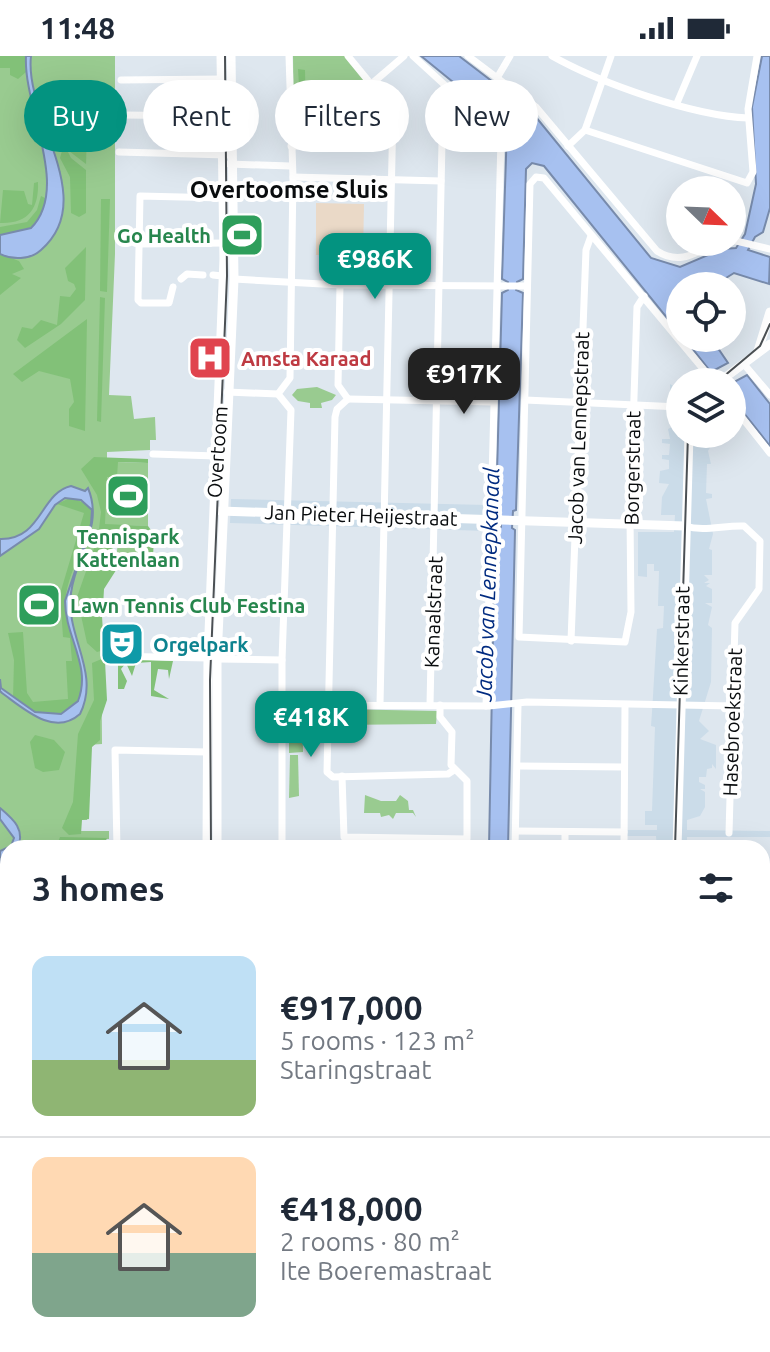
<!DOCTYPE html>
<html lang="en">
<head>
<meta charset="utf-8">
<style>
	:root { --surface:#fff; --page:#f2f2f3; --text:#1f2937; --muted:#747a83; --line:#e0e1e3; --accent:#039380 }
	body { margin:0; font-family:Ubuntu,sans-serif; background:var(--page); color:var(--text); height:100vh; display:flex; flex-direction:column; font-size:30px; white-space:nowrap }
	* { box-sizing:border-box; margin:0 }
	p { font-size:26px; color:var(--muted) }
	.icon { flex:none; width:44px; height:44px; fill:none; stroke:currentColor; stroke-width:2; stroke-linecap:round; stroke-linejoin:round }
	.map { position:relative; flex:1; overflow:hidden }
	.details { position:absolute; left:0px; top:784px; width:770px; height:512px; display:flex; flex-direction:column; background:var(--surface); border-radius:24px 24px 0 0; box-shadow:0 8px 32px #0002 }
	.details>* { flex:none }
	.guide { position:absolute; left:24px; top:24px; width:722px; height:72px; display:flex; gap:16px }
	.needle { width:52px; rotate:113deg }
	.tools { position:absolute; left:666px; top:120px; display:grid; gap:16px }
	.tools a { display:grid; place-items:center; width:80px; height:80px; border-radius:50%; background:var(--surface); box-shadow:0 8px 32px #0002; font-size:40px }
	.price { position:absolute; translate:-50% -68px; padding:0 18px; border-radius:16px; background:var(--accent); color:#fff; font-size:26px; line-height:52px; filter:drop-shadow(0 2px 4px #0008) }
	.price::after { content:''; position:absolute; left:50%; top:48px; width:24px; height:18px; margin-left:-12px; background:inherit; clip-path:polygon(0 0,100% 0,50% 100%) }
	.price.on { background:#222; color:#fff }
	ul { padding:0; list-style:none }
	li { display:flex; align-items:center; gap:24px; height:200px; padding:0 32px }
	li+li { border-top:2px solid var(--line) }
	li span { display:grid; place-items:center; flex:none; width:224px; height:160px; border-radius:16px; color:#555 }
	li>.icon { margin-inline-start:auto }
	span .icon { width:96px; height:96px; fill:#fffc; stroke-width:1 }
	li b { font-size:34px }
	h2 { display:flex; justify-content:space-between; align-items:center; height:96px; padding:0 32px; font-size:34px }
	.chip { padding:0 28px; border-radius:36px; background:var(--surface); box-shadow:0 8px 32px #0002; font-size:28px; line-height:72px }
	.chip.on { background:var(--accent); color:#fff }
	.status { display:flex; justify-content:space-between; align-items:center; height:56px; padding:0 40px; background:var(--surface); direction:ltr }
	.status svg { height:22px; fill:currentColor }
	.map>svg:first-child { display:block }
	.built { fill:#cbdce9 }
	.education { fill:#ead9c7 }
	.green { fill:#99cb90 }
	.forest { fill:#82c178 }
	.water { fill:#a7c1f0; stroke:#788bac; stroke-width:2 }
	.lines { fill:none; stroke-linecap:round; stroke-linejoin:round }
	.street { stroke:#fff; stroke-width:7 }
	.secondary { stroke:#fff; stroke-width:9 }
	.tram { stroke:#4b5054; stroke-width:2 }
	.labels { text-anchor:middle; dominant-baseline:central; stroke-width:8; stroke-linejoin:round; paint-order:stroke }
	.leisure-label { font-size:20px; font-weight:bold; fill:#27864d; stroke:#fff; text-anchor:end }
	.health-label { font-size:20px; font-weight:bold; fill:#be3a42; stroke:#fff; text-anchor:start }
	.street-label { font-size:20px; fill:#090c0e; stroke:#fff }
	.culture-label { font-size:20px; font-weight:bold; fill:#0d838f; stroke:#fff; text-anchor:start }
	.water-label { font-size:22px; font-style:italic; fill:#012b80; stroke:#fff }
	.quarter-label { font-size:24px; font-weight:bold; fill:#090c0e; stroke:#fff }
</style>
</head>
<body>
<div class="status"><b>11:48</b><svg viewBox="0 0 49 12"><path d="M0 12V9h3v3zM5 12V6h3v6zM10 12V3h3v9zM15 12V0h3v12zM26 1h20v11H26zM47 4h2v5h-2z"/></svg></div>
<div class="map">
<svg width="770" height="1296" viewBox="0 0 770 1296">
	<rect width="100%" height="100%" fill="#dee7ef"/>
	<g class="built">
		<polygon points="670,328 680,334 680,378 708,378 708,390 711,390 708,395 711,408 707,408 706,437 712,438 712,442 706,443 713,478 709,493 712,494 712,519 704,519 709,524 704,527 710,527 706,530 712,533 712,547 705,547 712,551 708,569 712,572 711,626 699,665 709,675 700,683 716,689 716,713 712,708 712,712 707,713 706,721 699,721 699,726 705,729 705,733 700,733 705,736 705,751 700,760 687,764 687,774 770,775 770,781 687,781 687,788 706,789 706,792 657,792 656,780 621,780 621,774 657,774 657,769 645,769 645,755 652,755 655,671 651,670 652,656 657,573 663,572 664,550 658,550 659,515 654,515 654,508 647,508 647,521 638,520 638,476 674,476 675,459 661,459 662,441 669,428 659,427 660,415 669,413 669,404 662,403 662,399 669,399 670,388 662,387 662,383 670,383 668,373 672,371"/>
		<polygon points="231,443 487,449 487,475 230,467"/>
	</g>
	<polygon class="education" points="316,147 364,148 363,200 316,199"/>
	<g class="green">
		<polygon points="0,0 115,0 115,198 109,339 131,340 134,363 155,361 156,384 150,384 150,394 107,396 107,421 117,406 148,407 148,470 106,469 101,571 102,688 87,689 87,764 78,764 79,775 109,775 109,783 86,783 81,792 8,792 8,1069 0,1069"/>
		<polygon points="293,0 345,0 367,27 300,83 294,80"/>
		<polygon points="317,331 336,339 332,344 321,347 322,352 310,352 310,347 298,345 292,339 297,333"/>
		<circle cx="131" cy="495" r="14"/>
		<polygon points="335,653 437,655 436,668 335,669"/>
		<polygon points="302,656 303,696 289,697 289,657"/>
		<polygon points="290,699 298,699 299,740 289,742"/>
		<polygon points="365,739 381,745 396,745 400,739 408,745 409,754 413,754 416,761 413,757 396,757 393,763 389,759 381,761 380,757 364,757"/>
	</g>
	<g class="forest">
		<polygon points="0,0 26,0 26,16 18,23 10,19 10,12 0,12"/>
		<polygon points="298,13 305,14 306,61 335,40 342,48 302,80"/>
		<polygon points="67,75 87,76 86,108 69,95 61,80"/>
		<polygon points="64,88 71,102 86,114 86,157 79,161 71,157 70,121 60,102"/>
		<path d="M38 126C39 153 28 168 0 167L3 134 24 135 28 148 32 149 34 127Z"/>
		<polygon points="41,140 45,142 45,153 32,172 0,179 0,171 27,166 37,154"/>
		<polygon points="101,143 110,143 107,236 100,235"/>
		<polygon points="86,191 85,244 61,268 25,292 17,284 22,271 32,273 41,264 57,269 60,240 70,241 76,233 74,228 68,225 65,212"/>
		<polygon points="0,198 19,205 24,213 12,218 21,222 0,239"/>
		<polygon points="100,241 105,242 101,366 97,365"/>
		<polygon points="87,263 85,375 69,370 69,353 74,346 70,323 39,315 22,326 13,318"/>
		<polygon points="94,401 148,403 148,407 118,406 117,421 107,421 105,468 148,470 154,478 153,502 141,486 129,481 128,476 113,486 112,502 120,508 104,533 103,551 108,552 108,560 102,560 104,594 97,596 87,587 77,541 98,481 101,456 97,439 81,413"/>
		<path d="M72 441 89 450 93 458C87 488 67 516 65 547 63 578 108 636 65 657 46 665 28 654 13 643L14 604 8 577 23 576 27 637 33 646 68 643 66 605H72L70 582 63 581 60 538 84 457 57 448Z"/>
		<polygon points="104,602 173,605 169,623 168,614 158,613 154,634 169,643 151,640 151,606 136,607 132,620 126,607 121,613 127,625 124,633 118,633 118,605 105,605 107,644 100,665 100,684 92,691 89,763 82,764 81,778 69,779 62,772 73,746 78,678 94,644 92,607"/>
		<polygon points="35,679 54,684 65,696 59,714 43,716 35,712 30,686"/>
		<polygon points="60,781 107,782 105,787 86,792 56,792"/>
	</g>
	<g class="water">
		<path d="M26 0H31C24 61 100 143 41 194 30 204 12 204 0 198V179L31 172C71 132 23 51 26 0Z"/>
		<polygon points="421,0 459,0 531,55 651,202 680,211 722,193 736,192 745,178 756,128 752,51 762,0 770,0 770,152 763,176 755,181 748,194 770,201 769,228 734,217 713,230 680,230 680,278 544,110 532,107 526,113 523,223 517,226 516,234 523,237 516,454 513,455 512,472 515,474 508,792 489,792 495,474 501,471 501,455 496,452 502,237 508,234 508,226 502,223 507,70"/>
		<polygon points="684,282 711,282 728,307 711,316"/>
		<polygon points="747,319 770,348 770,390 732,342 732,327"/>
		<path d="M71 430 85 435 88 432C104 471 76 498 71 537 65 580 101 616 80 658 54 681 24 653 2 637L0 635V623L1 632 35 656 61 658 78 645C92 610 65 581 65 545L91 468 92 454 81 444 65 442 55 449 39 473 0 500V483C42 484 40 437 71 430Z"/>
		<path d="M0 752C14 764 25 773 18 792H8V802L0 807V795L11 790 14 782 0 763Z"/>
	</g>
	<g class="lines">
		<g class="street">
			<polyline points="348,0 393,55 380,648"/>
			<polyline points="413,0 448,32 498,68 501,83 486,650"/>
			<path d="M468 0 536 51 657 195C680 210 697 196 719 186"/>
			<path d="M552 0C600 27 693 60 748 62"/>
			<polyline points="497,22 510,0"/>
			<polyline points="121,24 221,23"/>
			<polyline points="677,47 697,0"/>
			<polyline points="122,59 219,60"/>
			<polyline points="585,74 747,127 753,116 748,53 757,0"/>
			<polyline points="291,90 299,90 404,0"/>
			<polyline points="568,90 585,74 611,0"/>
			<polyline points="119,96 227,99"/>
			<polyline points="229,108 290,110"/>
			<polyline points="293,121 441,125"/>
			<polyline points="732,184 770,193"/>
			<polyline points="140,188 224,187"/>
			<polyline points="213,219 222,220"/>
			<polyline points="181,223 187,218 203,219"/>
			<polyline points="234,223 340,229 527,230"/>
			<polyline points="340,229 338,329 348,343"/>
			<polyline points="173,231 169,247 141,247 138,244 140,140 223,142"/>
			<polyline points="644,240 637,251 630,461 631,556 625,586 519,581 530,128 536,121 544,122 714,326"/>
			<polyline points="743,307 770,339"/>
			<polyline points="227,336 278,338"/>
			<polyline points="348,343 337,353 335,361 327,716 333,721 448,718 454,714"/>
			<polyline points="348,343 492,346"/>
			<polyline points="525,344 680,351"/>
			<polyline points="732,349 770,397"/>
			<polyline points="153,398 217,400"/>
			<path d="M685 470C704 476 724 469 744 470L760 485 759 533 735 567 729 777"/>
			<polyline points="571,585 586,194 591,180"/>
			<polyline points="106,600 208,602"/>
			<polyline points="217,603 282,604"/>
			<polyline points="282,649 489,650 527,646 732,650"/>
			<polyline points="430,649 443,39 448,32"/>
			<polyline points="518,710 624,711"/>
			<polyline points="342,720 344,781 467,783 467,725 451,709 452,676 440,661 440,649"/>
			<polyline points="516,775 624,776"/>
			<polyline points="117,792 115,694 207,696"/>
			<polyline points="282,792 282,604 291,354 278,338 290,322 293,121 289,0"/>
			<polyline points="515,792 518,649"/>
			<polyline points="565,792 565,776"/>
			<polyline points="624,792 625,650"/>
			<polyline points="762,968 770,968"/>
			<polyline points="762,1005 770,1005"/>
			<polyline points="762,1146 770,1146"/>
			<polyline points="762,1185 770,1185"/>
			<polyline points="762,1247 770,1247"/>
			<polyline points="285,1288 285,1296"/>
			<polyline points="340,1288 340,1296"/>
			<polyline points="392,1288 393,1296"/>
			<polyline points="447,1288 448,1296"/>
			<polyline points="499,1288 499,1296"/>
			<polyline points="531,1288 532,1296"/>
			<polyline points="577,1288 577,1296"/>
			<polyline points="55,1296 56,1288"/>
			<polyline points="118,1296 123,1288"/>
		</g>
		<g class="secondary">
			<polyline points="758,295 770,256"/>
			<polyline points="719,326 770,288"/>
			<polyline points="220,455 685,470"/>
			<polyline points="207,792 208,602 224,203 221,0"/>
			<polyline points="217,792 217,603 234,223 231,0"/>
			<polyline points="677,792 689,378"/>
			<polyline points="762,1073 770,1073"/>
			<polyline points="0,1075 8,1075"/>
			<polyline points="762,1081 770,1081"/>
			<polyline points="0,1083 8,1083"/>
			<polyline points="227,1288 228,1296"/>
			<polyline points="689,1288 689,1296"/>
			<polyline points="212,1296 215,1288"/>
		</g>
		<g class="tram">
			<polyline points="717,326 760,290 770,268"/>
			<polyline points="211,792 210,624 227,220 225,0"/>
			<polyline points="675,792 688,378"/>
			<polyline points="762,1078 770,1078"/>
			<polyline points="0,1080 8,1080"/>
			<polyline points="690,1288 690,1296"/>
			<polyline points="218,1296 220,1288"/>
		</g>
	</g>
	<defs>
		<g id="stadium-square" transform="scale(2.3)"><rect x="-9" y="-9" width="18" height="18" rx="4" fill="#2e9e5b" stroke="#fff"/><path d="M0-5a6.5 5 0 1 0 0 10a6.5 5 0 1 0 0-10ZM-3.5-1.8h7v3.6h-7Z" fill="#fff"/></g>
		<g id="hospital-square" transform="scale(2.3)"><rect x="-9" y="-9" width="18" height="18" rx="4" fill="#e0444e" stroke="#fff"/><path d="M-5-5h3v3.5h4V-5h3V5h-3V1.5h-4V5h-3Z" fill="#fff"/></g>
		<g id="theatre-square" transform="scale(2.3)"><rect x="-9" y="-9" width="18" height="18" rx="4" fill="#0f9aa8" stroke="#fff"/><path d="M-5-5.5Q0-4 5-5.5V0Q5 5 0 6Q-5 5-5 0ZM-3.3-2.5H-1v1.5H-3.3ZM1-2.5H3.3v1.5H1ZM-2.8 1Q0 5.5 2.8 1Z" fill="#fff"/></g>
	</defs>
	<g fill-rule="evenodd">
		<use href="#stadium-square" x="242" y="179"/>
		<use href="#hospital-square" x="210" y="302"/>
		<use href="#stadium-square" x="128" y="440"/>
		<use href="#stadium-square" x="39" y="549"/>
		<use href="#theatre-square" x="122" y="588"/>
	</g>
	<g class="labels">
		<g class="leisure-label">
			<text x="211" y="179">Go Health</text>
			<text x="128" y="480" text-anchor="middle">Tennispark<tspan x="128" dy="23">Kattenlaan</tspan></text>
			<text x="70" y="549" text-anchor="start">Lawn Tennis Club Festina</text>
		</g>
		<g class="health-label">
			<text x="241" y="302">Amsta Karaad</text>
		</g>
		<g class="street-label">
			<text transform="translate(578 382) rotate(-88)">Jacob van Lennepstraat</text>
			<text transform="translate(217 396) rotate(-86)">Overtoom</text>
			<text transform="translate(632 412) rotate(-89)">Borgerstraat</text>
			<text transform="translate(361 459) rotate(2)">Jan Pieter Heijestraat</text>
			<text transform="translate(433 556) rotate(-88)">Kanaalstraat</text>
			<text transform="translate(681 585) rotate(-89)">Kinkerstraat</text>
			<text transform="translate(732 666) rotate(-88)">Hasebroekstraat</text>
		</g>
		<g class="culture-label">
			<text x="153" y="588">Orgelpark</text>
		</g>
		<g class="water-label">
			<text transform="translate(487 528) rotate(-88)">Jacob van Lennepkanaal</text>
		</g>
		<g class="quarter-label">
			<text x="289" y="133">Overtoomse Sluis</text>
		</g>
	</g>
</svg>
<div class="tools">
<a><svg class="needle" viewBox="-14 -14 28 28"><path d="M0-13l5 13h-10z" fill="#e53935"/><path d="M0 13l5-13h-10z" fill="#747a83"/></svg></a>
<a><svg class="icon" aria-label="locate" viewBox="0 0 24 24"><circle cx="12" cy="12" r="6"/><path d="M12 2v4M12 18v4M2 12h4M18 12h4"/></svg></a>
<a><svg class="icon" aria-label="layers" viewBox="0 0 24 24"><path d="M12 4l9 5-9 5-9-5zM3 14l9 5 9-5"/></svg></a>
</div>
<b class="price" style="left:375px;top:245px">€986K</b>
<b class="price on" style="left:464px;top:360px">€917K</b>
<b class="price" style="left:311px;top:703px">€418K</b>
<div class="guide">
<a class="chip on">Buy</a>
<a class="chip">Rent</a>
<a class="chip">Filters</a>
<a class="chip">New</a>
</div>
<section class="details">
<h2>3 homes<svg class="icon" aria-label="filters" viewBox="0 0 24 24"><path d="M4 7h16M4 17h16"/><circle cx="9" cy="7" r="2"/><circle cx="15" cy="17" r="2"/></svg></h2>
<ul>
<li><span style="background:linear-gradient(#bfe0f5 65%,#8fb573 0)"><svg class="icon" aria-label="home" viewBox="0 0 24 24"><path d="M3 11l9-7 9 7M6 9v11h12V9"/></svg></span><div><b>€917,000</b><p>5 rooms · 123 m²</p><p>Staringstraat</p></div></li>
<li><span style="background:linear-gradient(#ffd9b3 60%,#7fa58c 0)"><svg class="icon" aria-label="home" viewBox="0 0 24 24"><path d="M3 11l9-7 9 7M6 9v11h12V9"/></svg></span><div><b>€418,000</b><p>2 rooms · 80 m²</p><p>Ite Boeremastraat</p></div></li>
</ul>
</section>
</div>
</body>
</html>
